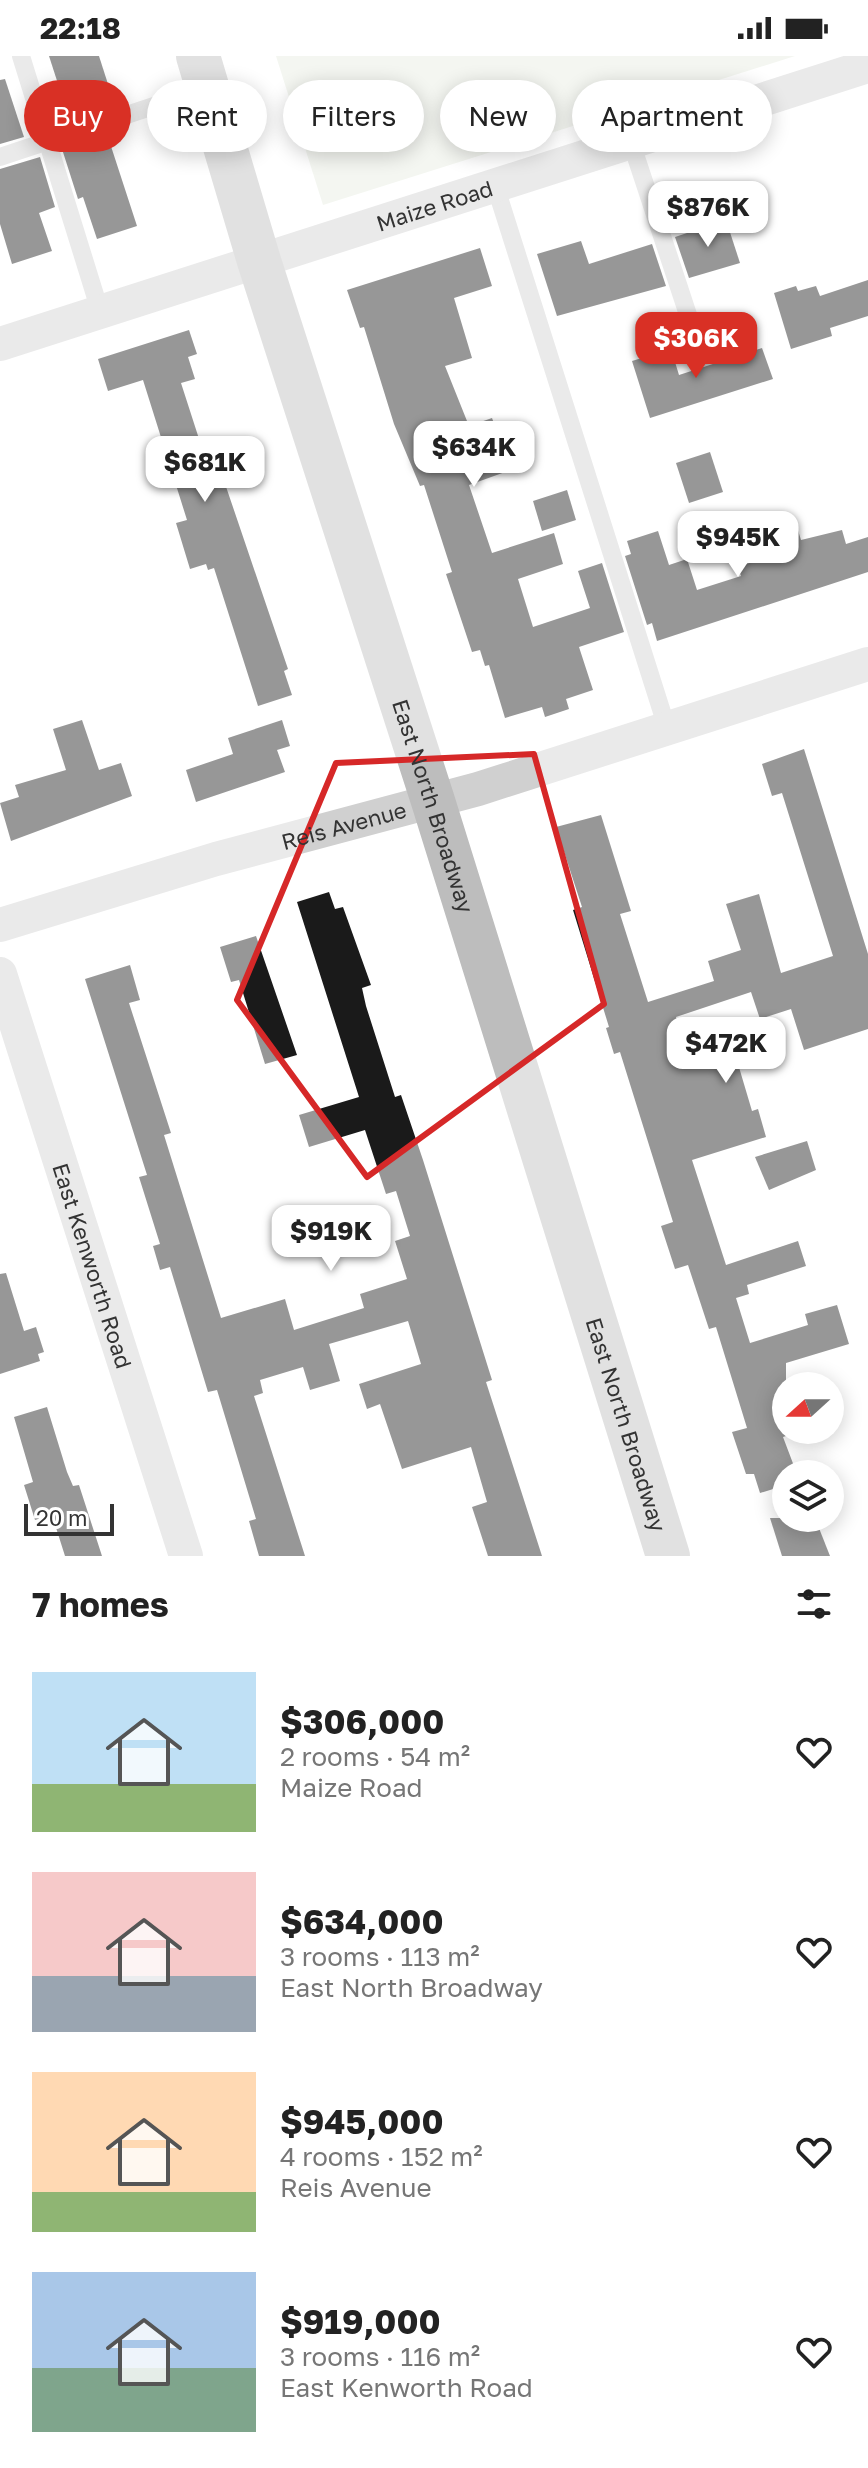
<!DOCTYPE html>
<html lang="en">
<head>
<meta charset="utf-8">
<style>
	:root { --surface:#fff; --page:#f2f2f2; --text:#222; --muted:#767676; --accent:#d93025 }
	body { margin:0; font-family:"Golos Text",sans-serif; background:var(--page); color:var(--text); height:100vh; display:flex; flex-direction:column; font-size:30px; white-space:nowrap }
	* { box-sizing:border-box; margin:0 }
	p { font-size:26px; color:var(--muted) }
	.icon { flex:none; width:44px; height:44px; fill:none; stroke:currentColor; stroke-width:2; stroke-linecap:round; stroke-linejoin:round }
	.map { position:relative; height:1500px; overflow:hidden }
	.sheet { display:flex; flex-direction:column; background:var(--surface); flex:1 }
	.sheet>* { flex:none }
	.hud { position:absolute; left:24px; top:24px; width:820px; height:72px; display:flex; gap:16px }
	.needle { width:52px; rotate:249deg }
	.fabs { position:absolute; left:772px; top:1316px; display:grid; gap:16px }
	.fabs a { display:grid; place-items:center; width:72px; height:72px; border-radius:50%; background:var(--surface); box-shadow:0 4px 20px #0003; font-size:40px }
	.scale { position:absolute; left:24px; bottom:20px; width:90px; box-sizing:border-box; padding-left:8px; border:4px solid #333; border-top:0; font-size:22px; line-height:28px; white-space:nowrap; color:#333; -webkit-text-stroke:6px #fff; paint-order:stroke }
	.price { position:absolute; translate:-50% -68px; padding:0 18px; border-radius:16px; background:#fff; color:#222; font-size:26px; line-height:52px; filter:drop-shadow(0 2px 4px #0008) }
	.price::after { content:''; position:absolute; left:50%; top:48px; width:24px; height:18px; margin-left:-12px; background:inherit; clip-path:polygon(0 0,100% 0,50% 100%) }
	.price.active { background:var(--accent); color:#fff }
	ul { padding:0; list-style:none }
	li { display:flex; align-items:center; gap:24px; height:200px; padding:0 32px }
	li span { display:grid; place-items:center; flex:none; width:224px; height:160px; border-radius:0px; color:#555 }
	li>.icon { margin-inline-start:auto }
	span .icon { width:96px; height:96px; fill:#fffc; stroke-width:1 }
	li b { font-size:34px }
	h2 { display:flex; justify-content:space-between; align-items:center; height:96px; padding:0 32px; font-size:34px }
	.tag { padding:0 28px; border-radius:36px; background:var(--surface); box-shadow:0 4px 20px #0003; font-size:28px; line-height:72px }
	.tag.active { background:var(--accent); color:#fff }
	.status { display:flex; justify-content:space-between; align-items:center; height:56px; padding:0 40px; background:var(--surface); direction:ltr }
	.status svg { height:22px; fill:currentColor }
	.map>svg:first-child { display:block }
	.green { fill:#e6ecdf }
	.building { fill:#1a1a1a }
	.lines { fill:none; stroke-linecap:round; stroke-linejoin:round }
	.lane { stroke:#d0d0d0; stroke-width:18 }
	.street { stroke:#d0d0d0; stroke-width:34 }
	.secondary { stroke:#bdbdbd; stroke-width:44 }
	.marked { fill:none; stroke:#d62828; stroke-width:6; stroke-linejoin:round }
	.labels { text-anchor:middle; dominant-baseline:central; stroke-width:8; stroke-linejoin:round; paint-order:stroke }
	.street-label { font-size:22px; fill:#333; stroke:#fff }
</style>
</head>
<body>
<div class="status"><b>22:18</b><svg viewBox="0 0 49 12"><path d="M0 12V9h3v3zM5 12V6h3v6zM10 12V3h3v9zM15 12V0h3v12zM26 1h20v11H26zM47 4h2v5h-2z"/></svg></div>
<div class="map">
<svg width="868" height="1500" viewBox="0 0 868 1500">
	<rect width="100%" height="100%" fill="#fff"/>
	<polygon class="green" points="276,0 795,0 323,149"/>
	<g class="building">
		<polygon points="49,0 99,0 115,50 70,65"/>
		<polygon points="5,23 24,81 0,88 0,24"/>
		<polygon points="107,78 137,170 97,183 83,141 78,143 62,93"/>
		<polygon points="40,101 55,151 39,157 52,195 12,208 0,168 0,113"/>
		<polygon points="726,164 740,207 689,222 675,181"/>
		<polygon points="581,185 589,208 652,188 666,230 557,260 537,198"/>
		<polygon points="480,192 492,230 454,242 472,302 445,310 469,370 492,362 511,414 469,429 492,497 554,477 563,508 518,523 533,571 590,552 578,515 602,507 624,576 579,591 593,634 566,643 569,653 545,661 542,651 505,662 489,609 485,610 480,594 472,596 446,518 452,516 424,429 420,430 394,368 364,271 360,272 347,234"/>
		<polygon points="868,224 868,260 830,272 832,280 791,293 774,237 796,230 798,235 816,230 820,240"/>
		<polygon points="189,274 197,298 188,301 195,323 181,327 201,389 217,384 226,411 220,413 288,613 284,615 292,639 258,650 214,512 208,514 206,508 190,513 176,467 187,464 143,324 108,335 98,303"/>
		<polygon points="762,292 773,323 650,362 632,305 671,293 679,319"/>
		<polygon points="710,396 723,436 689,447 676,407"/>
		<polygon points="567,434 576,464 542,475 533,445"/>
		<polygon points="797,471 801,484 842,474 846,488 868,481 868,516 657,585 652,567 647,569 625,500 631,498 627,485 658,475 669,509 687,503 697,534 741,520 738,511 772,499 769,480"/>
		<polygon points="82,664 99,714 121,707 132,740 11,785 0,747 19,741 15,729 66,714 53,673"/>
		<polygon points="282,664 290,690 277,694 285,716 196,746 186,714 233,698 228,682"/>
		<polygon points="804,693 868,898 868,973 804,994 791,953 760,963 751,936 676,961 690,1004 733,991 752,1055 758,1053 766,1081 692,1104 726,1209 798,1185 806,1210 747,1229 749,1238 736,1242 750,1287 808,1269 805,1258 837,1249 849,1288 786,1307 786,1380 783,1381 797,1418 786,1418 786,1429 760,1437 754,1418 746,1418 732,1376 747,1372 716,1271 709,1273 688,1209 675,1213 661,1170 673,1166 620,996 614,998 606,972 609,971 573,854 582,851 556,771 601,759 631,855 620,858 648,946 714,925 708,905 741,894 726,848 759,838 781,917 833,900 782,737 772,740 762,708"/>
		<polygon points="329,836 335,853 343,851 371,929 362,932 366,950 395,1041 401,1039 423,1104 492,1324 486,1326 542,1500 488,1500 472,1451 487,1446 471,1391 402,1413 380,1348 367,1353 359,1328 421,1308 408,1265 329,1288 340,1325 310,1334 303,1311 260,1324 263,1337 254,1340 305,1500 259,1500 249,1465 256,1463 217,1334 208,1336 170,1211 160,1214 153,1190 160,1188 139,1121 147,1119 85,923 130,909 140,944 129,947 171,1077 164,1079 221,1262 285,1243 294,1274 364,1252 360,1238 407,1223 395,1185 410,1180 396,1135 386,1138 365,1074 309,1091 299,1059 359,1041 297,846"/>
		<polygon points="256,880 297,999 265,1008 239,924 231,926 220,891"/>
		<polygon points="807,1085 816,1114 769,1134 755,1101"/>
		<polygon points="6,1217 24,1275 36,1271 44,1296 38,1298 40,1305 0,1318 0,1218"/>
		<polygon points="47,1351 67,1416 73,1430 79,1429 102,1500 65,1500 52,1459 35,1464 24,1429 33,1426 14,1361"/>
		<polygon points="770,1462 815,1462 830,1500 782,1500"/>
	</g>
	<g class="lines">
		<g class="lane">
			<polyline points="21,0 100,255"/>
			<polyline points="631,86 700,295"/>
			<polyline points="0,101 208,32"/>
			<polyline points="495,129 667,672"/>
		</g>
		<g class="street">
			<path id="s1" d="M0 288 868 10"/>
			<path id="s2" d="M0 869 216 803 478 733 868 608"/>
			<path id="s3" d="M0 918 186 1500"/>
		</g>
		<path class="secondary" id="s4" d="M198 0 259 205 433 745 668 1500"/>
	</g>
	<path d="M0 0H868V1500H0ZM534 698 604 948 367 1121 237 944 336 707Z" fill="#fff" fill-opacity=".55" fill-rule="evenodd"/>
	<path class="marked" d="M534 698 604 948 367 1121 237 944 336 707Z"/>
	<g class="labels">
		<g class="street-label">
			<text stroke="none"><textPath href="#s1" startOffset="456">Maize Road</textPath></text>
			<text stroke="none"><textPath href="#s4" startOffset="786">East North Broadway</textPath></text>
			<text stroke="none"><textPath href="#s2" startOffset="358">Reis Avenue</textPath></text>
			<text stroke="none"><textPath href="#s3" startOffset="306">East Kenworth Road</textPath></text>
			<text stroke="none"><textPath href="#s4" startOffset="1434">East North Broadway</textPath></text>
		</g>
	</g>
</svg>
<div class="fabs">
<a><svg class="needle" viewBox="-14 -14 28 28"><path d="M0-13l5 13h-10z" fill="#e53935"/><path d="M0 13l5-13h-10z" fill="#767676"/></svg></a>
<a><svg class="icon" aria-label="layers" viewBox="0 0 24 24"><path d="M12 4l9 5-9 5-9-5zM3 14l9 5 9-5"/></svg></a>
</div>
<div class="scale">20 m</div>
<b class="price" style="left:708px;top:193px">$876K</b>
<b class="price active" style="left:696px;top:324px">$306K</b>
<b class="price" style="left:474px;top:433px">$634K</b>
<b class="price" style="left:205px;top:448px">$681K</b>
<b class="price" style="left:738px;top:523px">$945K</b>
<b class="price" style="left:726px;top:1029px">$472K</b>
<b class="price" style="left:331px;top:1217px">$919K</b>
<div class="hud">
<a class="tag active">Buy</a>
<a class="tag">Rent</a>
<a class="tag">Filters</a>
<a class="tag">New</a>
<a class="tag">Apartment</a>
</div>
</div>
<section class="sheet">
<h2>7 homes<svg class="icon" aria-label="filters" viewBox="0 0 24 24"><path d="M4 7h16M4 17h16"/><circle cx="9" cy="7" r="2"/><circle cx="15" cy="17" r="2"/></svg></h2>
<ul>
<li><span style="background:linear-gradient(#bfe0f5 70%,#8fb573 0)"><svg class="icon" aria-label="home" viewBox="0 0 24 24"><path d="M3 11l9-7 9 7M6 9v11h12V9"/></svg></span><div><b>$306,000</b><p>2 rooms · 54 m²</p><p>Maize Road</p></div><svg class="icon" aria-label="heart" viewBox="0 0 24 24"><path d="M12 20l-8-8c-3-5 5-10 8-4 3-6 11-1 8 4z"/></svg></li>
<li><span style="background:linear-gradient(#f6c9c9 65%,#9aa5b1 0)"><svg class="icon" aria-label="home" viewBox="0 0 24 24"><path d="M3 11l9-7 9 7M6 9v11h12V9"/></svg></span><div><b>$634,000</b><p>3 rooms · 113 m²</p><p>East North Broadway</p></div><svg class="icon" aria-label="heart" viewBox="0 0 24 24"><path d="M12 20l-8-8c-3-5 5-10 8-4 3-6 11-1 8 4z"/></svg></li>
<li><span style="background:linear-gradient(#ffd9b3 75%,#8fb573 0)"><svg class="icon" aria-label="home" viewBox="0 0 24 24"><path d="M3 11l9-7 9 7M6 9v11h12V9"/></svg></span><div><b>$945,000</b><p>4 rooms · 152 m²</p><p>Reis Avenue</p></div><svg class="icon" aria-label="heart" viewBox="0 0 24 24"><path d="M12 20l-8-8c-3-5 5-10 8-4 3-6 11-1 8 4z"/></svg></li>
<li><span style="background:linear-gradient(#a9c7e8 60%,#7fa58c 0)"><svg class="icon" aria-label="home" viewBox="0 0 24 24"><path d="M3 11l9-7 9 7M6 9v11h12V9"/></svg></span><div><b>$919,000</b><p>3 rooms · 116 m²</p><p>East Kenworth Road</p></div><svg class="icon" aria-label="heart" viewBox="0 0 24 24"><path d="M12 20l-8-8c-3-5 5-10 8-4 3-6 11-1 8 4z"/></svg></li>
</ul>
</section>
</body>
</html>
